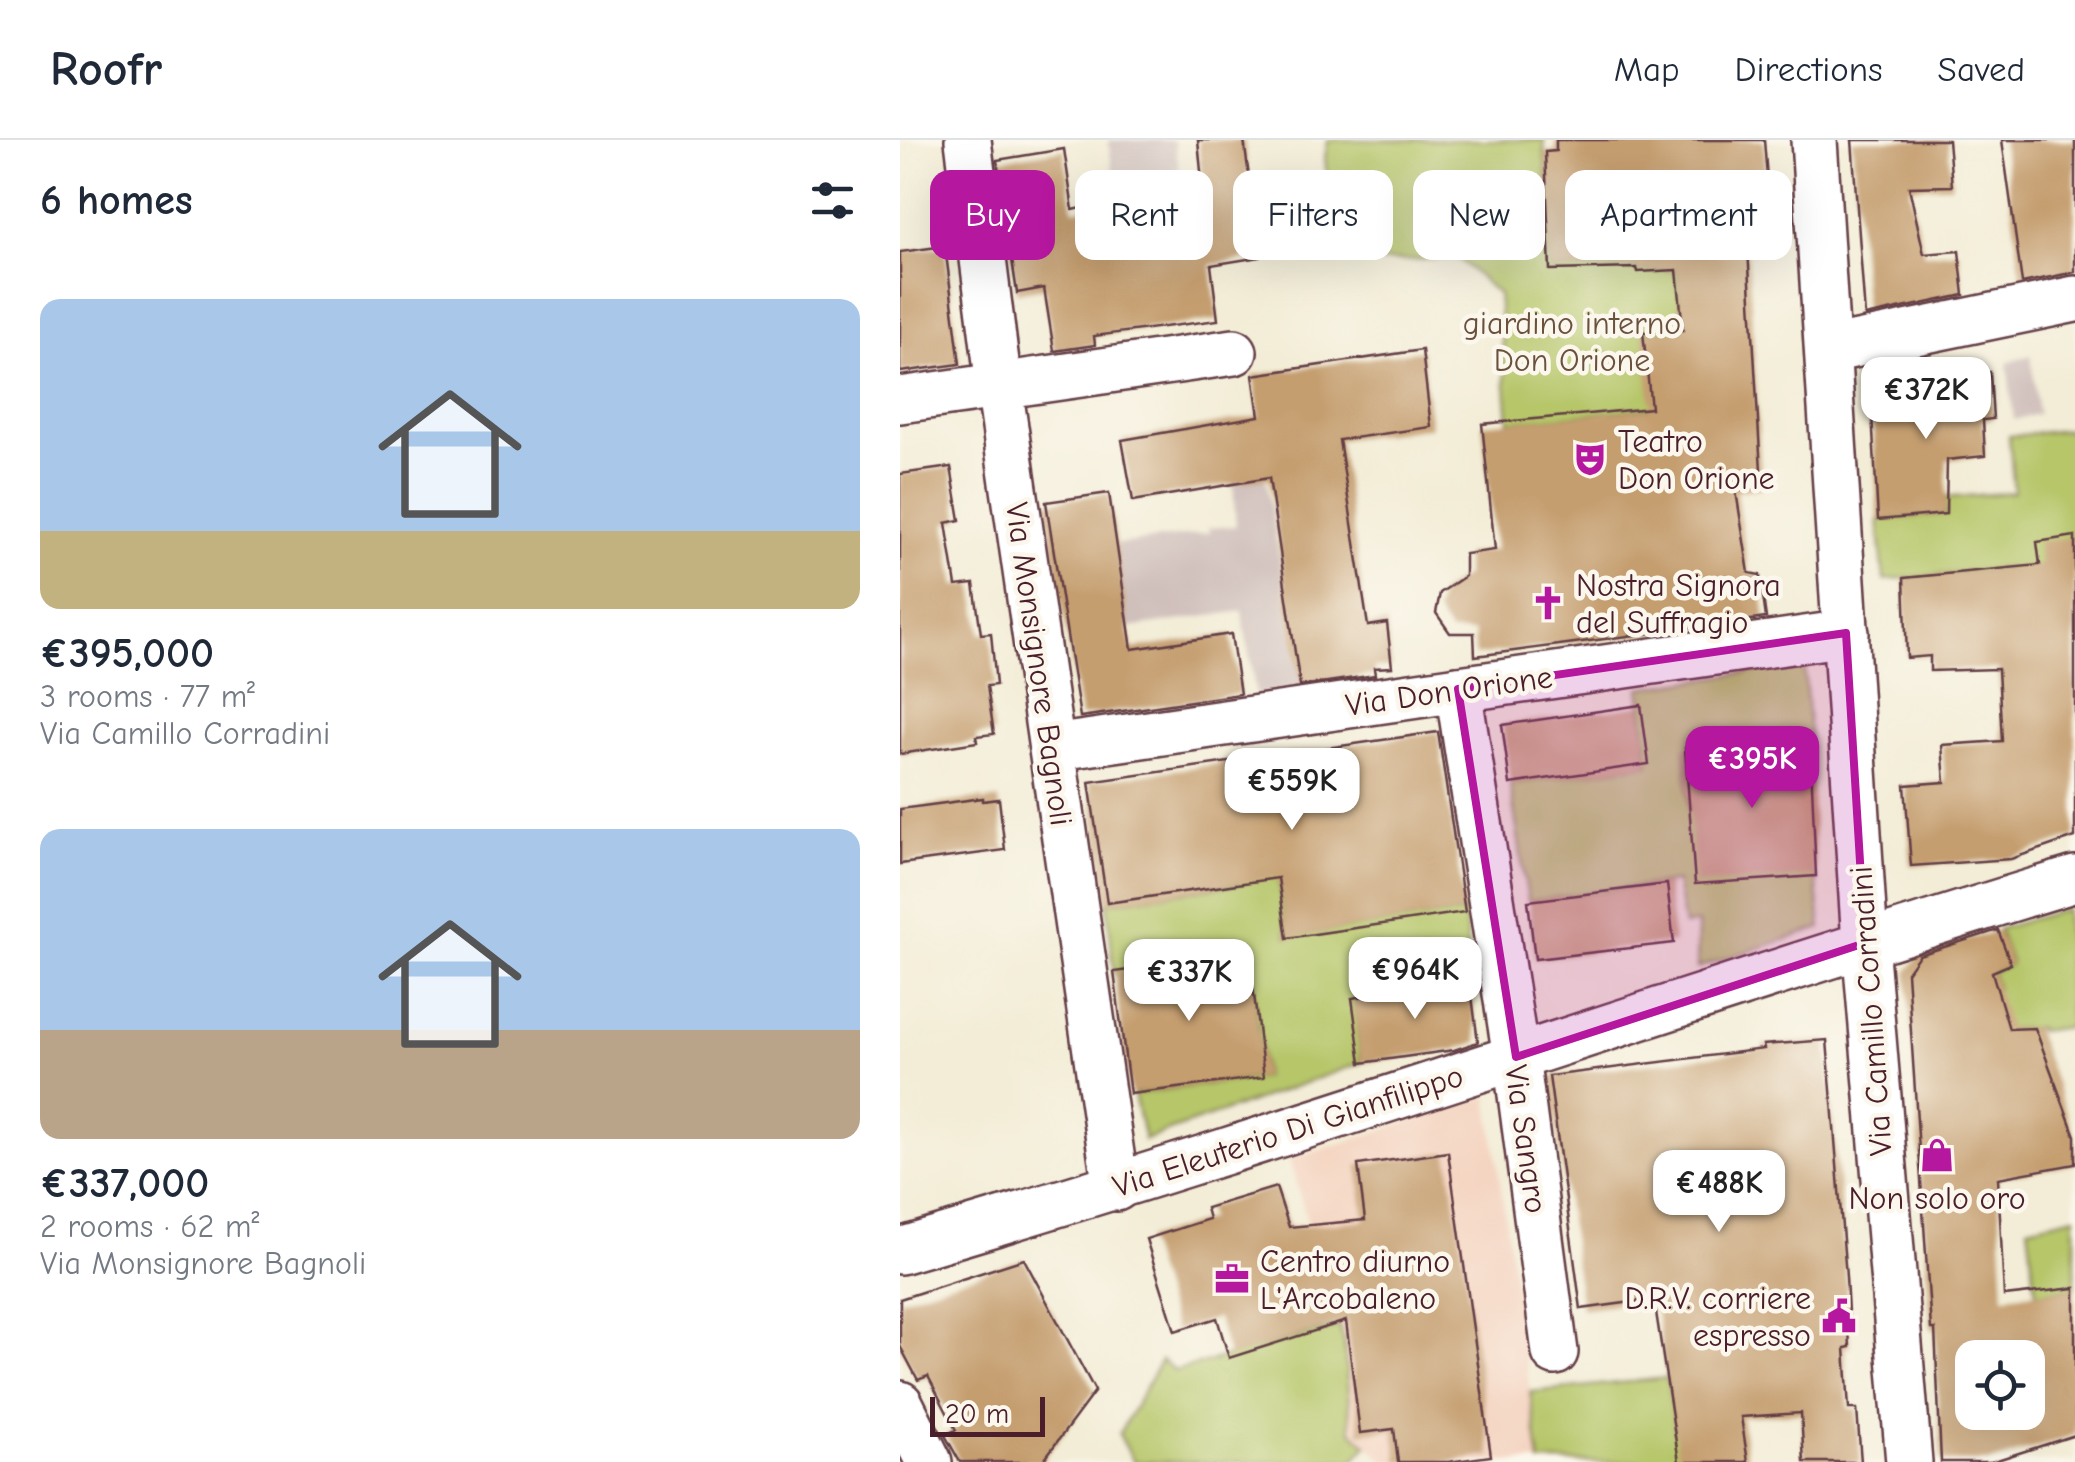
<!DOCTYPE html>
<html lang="en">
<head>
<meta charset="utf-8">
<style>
	:root { --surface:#fff; --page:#f2f2f3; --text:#1f2937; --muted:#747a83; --line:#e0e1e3; --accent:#b5179e }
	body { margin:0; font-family:"Comic Neue",sans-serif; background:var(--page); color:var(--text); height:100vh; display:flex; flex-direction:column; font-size:38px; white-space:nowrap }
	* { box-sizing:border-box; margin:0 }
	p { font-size:32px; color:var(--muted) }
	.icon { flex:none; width:55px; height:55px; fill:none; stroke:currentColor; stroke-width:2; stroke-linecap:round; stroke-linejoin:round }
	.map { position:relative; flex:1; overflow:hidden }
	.panel { display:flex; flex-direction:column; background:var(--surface); width:900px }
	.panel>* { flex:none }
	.guide { position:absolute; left:30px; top:30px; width:950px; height:90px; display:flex; gap:20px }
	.controls { position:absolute; left:1055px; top:1200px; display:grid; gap:20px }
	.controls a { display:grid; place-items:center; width:90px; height:90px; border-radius:20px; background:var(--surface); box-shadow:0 10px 40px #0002; font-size:50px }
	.scale { position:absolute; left:30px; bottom:25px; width:115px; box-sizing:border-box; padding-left:10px; border:5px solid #4a1f2b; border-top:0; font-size:28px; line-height:35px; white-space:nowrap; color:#4a1f2b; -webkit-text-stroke:8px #fbf7ec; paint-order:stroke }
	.price { position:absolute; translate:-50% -85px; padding:0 22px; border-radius:20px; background:#fff; color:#222; font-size:32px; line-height:65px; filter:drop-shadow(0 2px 5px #0008) }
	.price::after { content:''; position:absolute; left:50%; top:60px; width:30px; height:22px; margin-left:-15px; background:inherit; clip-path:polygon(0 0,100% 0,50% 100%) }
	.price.selected { background:var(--accent); color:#fff }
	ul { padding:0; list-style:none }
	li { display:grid; align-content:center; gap:20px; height:530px; padding:0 40px }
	li span { display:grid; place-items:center; height:310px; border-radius:20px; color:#555 }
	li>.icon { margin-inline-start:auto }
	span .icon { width:180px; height:180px; fill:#fffc; stroke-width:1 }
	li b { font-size:42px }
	h2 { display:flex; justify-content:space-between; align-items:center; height:120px; padding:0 40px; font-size:42px }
	.chip { padding:0 35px; border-radius:20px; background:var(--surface); box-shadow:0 10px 40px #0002; font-size:35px; line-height:90px }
	.chip.selected { background:var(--accent); color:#fff }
	header { display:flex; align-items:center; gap:60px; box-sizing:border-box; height:140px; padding:0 50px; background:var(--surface); border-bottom:2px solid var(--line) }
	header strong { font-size:48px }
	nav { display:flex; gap:55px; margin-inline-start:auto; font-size:35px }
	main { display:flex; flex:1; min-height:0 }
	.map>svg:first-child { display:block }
	.built { fill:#f4d3c0 }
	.industrial { fill:#d0c0bc }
	.green { fill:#b6c669; stroke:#80724a; stroke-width:2.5 }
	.building { fill:#c59e6f; fill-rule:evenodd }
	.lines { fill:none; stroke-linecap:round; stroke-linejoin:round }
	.minor-casing { stroke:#633e45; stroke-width:50 }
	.minor { stroke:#fff; stroke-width:45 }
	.marked { fill:#b5179e; fill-opacity:0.2; stroke:#b5179e; stroke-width:8; stroke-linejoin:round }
	.labels { text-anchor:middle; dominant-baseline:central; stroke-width:9; stroke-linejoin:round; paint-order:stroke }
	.park-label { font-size:32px; fill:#6a513e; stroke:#fbf7ec }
	.poi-label { font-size:32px; fill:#4a1f2b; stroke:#fbf7ec; text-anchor:start }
	.street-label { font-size:32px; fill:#4a1f2b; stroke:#fbf7ec }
</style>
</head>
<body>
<header>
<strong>Roofr</strong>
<nav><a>Map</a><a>Directions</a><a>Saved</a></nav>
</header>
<main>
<section class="panel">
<h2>6 homes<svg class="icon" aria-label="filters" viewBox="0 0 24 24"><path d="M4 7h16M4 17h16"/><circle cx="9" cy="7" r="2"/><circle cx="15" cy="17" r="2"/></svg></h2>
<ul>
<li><span style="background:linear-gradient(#a9c7e8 75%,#c2b280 0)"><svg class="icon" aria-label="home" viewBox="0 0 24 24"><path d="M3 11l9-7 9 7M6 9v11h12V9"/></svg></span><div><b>€395,000</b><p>3 rooms · 77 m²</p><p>Via Camillo Corradini</p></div></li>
<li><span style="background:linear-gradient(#a9c7e8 65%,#b9a48a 0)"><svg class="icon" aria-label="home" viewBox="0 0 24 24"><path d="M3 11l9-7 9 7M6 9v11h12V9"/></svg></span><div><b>€337,000</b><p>2 rooms · 62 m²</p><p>Via Monsignore Bagnoli</p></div></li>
</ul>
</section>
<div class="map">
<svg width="1175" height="1322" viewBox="0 0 1175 1322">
	<rect width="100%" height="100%" fill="#fbf7ec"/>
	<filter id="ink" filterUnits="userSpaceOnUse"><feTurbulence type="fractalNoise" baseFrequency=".01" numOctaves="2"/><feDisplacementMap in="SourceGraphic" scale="20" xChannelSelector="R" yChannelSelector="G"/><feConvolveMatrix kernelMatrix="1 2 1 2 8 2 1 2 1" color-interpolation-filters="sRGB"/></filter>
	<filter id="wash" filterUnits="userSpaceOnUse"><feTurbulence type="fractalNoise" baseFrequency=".0048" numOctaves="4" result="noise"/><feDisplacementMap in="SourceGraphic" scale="40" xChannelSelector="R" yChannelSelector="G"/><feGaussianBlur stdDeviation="2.25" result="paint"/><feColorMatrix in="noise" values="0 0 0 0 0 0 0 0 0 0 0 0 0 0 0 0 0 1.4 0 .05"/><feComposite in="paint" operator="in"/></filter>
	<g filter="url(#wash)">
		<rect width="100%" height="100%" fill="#f3edd7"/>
		<polygon class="built" points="588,956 640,1322 487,1322 451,1290 444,1204 389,1020"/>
		<g class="industrial">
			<polygon points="208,0 274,0 282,44 192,60 188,36 213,33"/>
			<polygon points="1131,215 1138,274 1114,280 1107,223"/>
			<polygon points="359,297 401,550 356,556 342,471 229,488 217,404 309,393 308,388 336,386 333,344"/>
		</g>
		<g class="green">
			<polygon points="428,0 644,0 650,130 737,128 738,132 777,130 783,190 743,192 771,266 609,282 598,154 558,118 467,122 466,112 455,100 433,102 425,17"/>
			<polygon points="1175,289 1175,396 1151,504 1118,521 1108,428 984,440 978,380 1046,374 1045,358 1114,352 1109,296"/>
			<polygon points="904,524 910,599 785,609 789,670 916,736 921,788 797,828 798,783 784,786 776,742 628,761 610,644 749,624 740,548"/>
			<polygon points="361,618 387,797 565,772 570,841 453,857 461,923 244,1000 234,954 364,937 349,814 214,833 207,763 339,744 322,623"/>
			<polygon points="1166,769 1170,887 1139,891 1138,888 1060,891 1097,849 1092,832 1111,824 1098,789"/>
			<polygon points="1175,1076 1175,1148 1136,1153 1128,1087"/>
			<polygon points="439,1186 444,1204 451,1290 467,1305 452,1322 234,1322 219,1294 261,1220 275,1231"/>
			<polygon points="766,1238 781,1322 640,1322 630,1252"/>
		</g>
		<g id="blocks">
			<g class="building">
				<polygon points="298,0 344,0 360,117 311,125 318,180 194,196 195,205 154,211 144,148 117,153 97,20 164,9 173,70 302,42"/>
				<polygon points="656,0 864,0 867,38 844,40 862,348 836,351 849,433 860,435 866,478 575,516 574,493 550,493 536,473 540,453 565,436 565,414 595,410 582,284 751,268 743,192 783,190 777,130 738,132 737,128 650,130 645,12 656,11"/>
				<polygon points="952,0 1048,0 1052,46 1009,47 1024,114 1059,111 1064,155 965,176"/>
				<polygon points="1102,0 1175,0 1175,132 1122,143"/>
				<polygon points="45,106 60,224 0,232 0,112"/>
				<polygon points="522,210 531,287 439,300 468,486 487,483 492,527 474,528 475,535 400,546 369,338 233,361 222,300 359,276 353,235"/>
				<polygon points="1090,232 1093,279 1083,280 1085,316 1047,320 1046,374 978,380 971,255"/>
				<polygon points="51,327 60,380 46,383 56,446 74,444 81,494 91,493 96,545 87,546 94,594 76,596 77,602 0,614 0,334"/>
				<polygon points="209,353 232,509 331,494 340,554 180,577 146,362"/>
				<polygon points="1175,396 1175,697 1111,719 1011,726 1005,645 1045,642 1042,605 1102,601 1098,529 1030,531 1030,516 1007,518 1004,438 1140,425 1137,402"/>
				<polygon points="741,565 749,624 610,644 602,585"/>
				<polygon points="538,592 565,772 387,798 378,738 207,763 189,642"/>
				<polygon points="910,599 916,736 795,744 785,608"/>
				<polygon points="83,658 83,661 99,659 105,710 0,724 0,669"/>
				<polygon points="767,744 774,803 635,819 628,761"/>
				<path d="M1098 790 1111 824 1092 832 1109 889 1135 888 1175 996V1024L1098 1038 1104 1156 1175 1148V1295L1091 1322H1041L1035 1189H1031L1007 832 1019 815ZM1072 1218H1128V1272H1072Z"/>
				<polygon points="349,813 364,937 230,954 214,832"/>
				<polygon points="570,841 578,902 554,910 461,923 452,858"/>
				<polygon points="927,900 946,1137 950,1207 945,1208 949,1269 957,1269 961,1322 904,1322 901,1273 841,1277 848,1322 779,1322 754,1159 681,1169 649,936 864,909 863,905"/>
				<polygon points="548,1012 591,1316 548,1322 498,1322 494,1289 460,1293 446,1181 329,1218 317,1178 275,1191 246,1099 309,1079 306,1068 376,1047 389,1087 465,1080 458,1025"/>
				<polygon points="124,1119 195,1251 142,1322 60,1322 45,1295 56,1290 28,1236 18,1240 0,1206 0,1159"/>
			</g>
		</g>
	</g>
	<g filter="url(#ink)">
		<use href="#blocks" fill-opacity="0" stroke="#633e45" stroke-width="2.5"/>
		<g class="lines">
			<g class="minor-casing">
				<g id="minor">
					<polyline points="68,0 99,246 216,1048"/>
					<polyline points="914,0 965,803 1009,1322"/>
					<polyline points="929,210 1175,159"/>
					<polyline points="0,260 334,212"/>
					<polyline points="558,549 616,917 655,1212"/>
					<polyline points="152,608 946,493"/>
					<path d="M0 1111C394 996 782 858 1175 739"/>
					<polyline points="0,1264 29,1322"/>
				</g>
			</g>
			<use href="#minor" class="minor"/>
		</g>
	</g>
	<path class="marked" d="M946 493 965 803 616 917 558 549Z"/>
	<defs>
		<g id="theatre-bare" transform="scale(2.7)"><path d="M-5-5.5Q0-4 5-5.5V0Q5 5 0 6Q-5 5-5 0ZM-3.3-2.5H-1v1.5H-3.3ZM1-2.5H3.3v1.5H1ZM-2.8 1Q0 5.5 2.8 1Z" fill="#b5179e" stroke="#fbf7ec" stroke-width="2.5" paint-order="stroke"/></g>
		<g id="church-bare" transform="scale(2.7)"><path d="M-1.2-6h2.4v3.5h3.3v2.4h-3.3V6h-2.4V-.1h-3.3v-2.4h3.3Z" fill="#b5179e" stroke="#fbf7ec" stroke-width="2.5" paint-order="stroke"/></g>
		<g id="shop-bare" transform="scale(2.7)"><path d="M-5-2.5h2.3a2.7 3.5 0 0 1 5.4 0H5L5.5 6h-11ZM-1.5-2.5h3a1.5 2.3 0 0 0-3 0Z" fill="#b5179e" stroke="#fbf7ec" stroke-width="2.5" paint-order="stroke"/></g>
		<g id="office-bare" transform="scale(2.7)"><path d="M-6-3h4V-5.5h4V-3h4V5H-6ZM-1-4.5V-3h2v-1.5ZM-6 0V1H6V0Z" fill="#b5179e" stroke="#fbf7ec" stroke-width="2.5" paint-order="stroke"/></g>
		<g id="civic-bare" transform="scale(2.7)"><path d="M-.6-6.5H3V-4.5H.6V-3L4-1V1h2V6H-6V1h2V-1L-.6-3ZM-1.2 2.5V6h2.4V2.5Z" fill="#b5179e" stroke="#fbf7ec" stroke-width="2.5" paint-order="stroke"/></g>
	</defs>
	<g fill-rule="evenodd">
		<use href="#theatre-bare" x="690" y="319"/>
		<use href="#church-bare" x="648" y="463"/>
		<use href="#shop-bare" x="1037" y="1015"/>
		<use href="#office-bare" x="332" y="1139"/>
		<use href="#civic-bare" x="939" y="1176"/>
	</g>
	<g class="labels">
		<g class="park-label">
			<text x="672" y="183">giardino interno<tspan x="672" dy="37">Don Orione</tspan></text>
		</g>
		<g class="poi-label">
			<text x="718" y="301">Teatro<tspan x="718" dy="37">Don Orione</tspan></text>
			<text x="676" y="445">Nostra Signora<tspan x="676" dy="37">del Suffragio</tspan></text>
			<text x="1037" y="1058" text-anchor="middle">Non solo oro</text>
			<text x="360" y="1121">Centro diurno<tspan x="360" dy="37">L'Arcobaleno</tspan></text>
			<text x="911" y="1158" text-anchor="end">D.R.V. corriere<tspan x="911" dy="37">espresso</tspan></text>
		</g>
		<g class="street-label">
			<text transform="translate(139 524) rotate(82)">Via Monsignore Bagnoli</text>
			<text transform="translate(549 551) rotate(-8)">Via Don Orione</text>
			<text transform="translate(971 871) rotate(-94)">Via Camillo Corradini</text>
			<text transform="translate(388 991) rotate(-18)">Via Eleuterio Di Gianfilippo</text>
			<text transform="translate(626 999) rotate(82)">Via Sangro</text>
		</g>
	</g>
</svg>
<div class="controls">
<a><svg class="icon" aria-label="locate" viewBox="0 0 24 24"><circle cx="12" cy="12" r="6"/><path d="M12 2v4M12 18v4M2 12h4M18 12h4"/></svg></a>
</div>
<div class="scale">20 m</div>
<b class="price" style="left:1026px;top:302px">€372K</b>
<b class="price selected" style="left:852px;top:671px">€395K</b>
<b class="price" style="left:392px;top:693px">€559K</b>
<b class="price" style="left:515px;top:882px">€964K</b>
<b class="price" style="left:289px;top:884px">€337K</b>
<b class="price" style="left:819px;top:1095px">€488K</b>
<div class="guide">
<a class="chip selected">Buy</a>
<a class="chip">Rent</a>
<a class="chip">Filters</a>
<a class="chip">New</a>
<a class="chip">Apartment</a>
</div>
</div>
</main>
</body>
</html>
